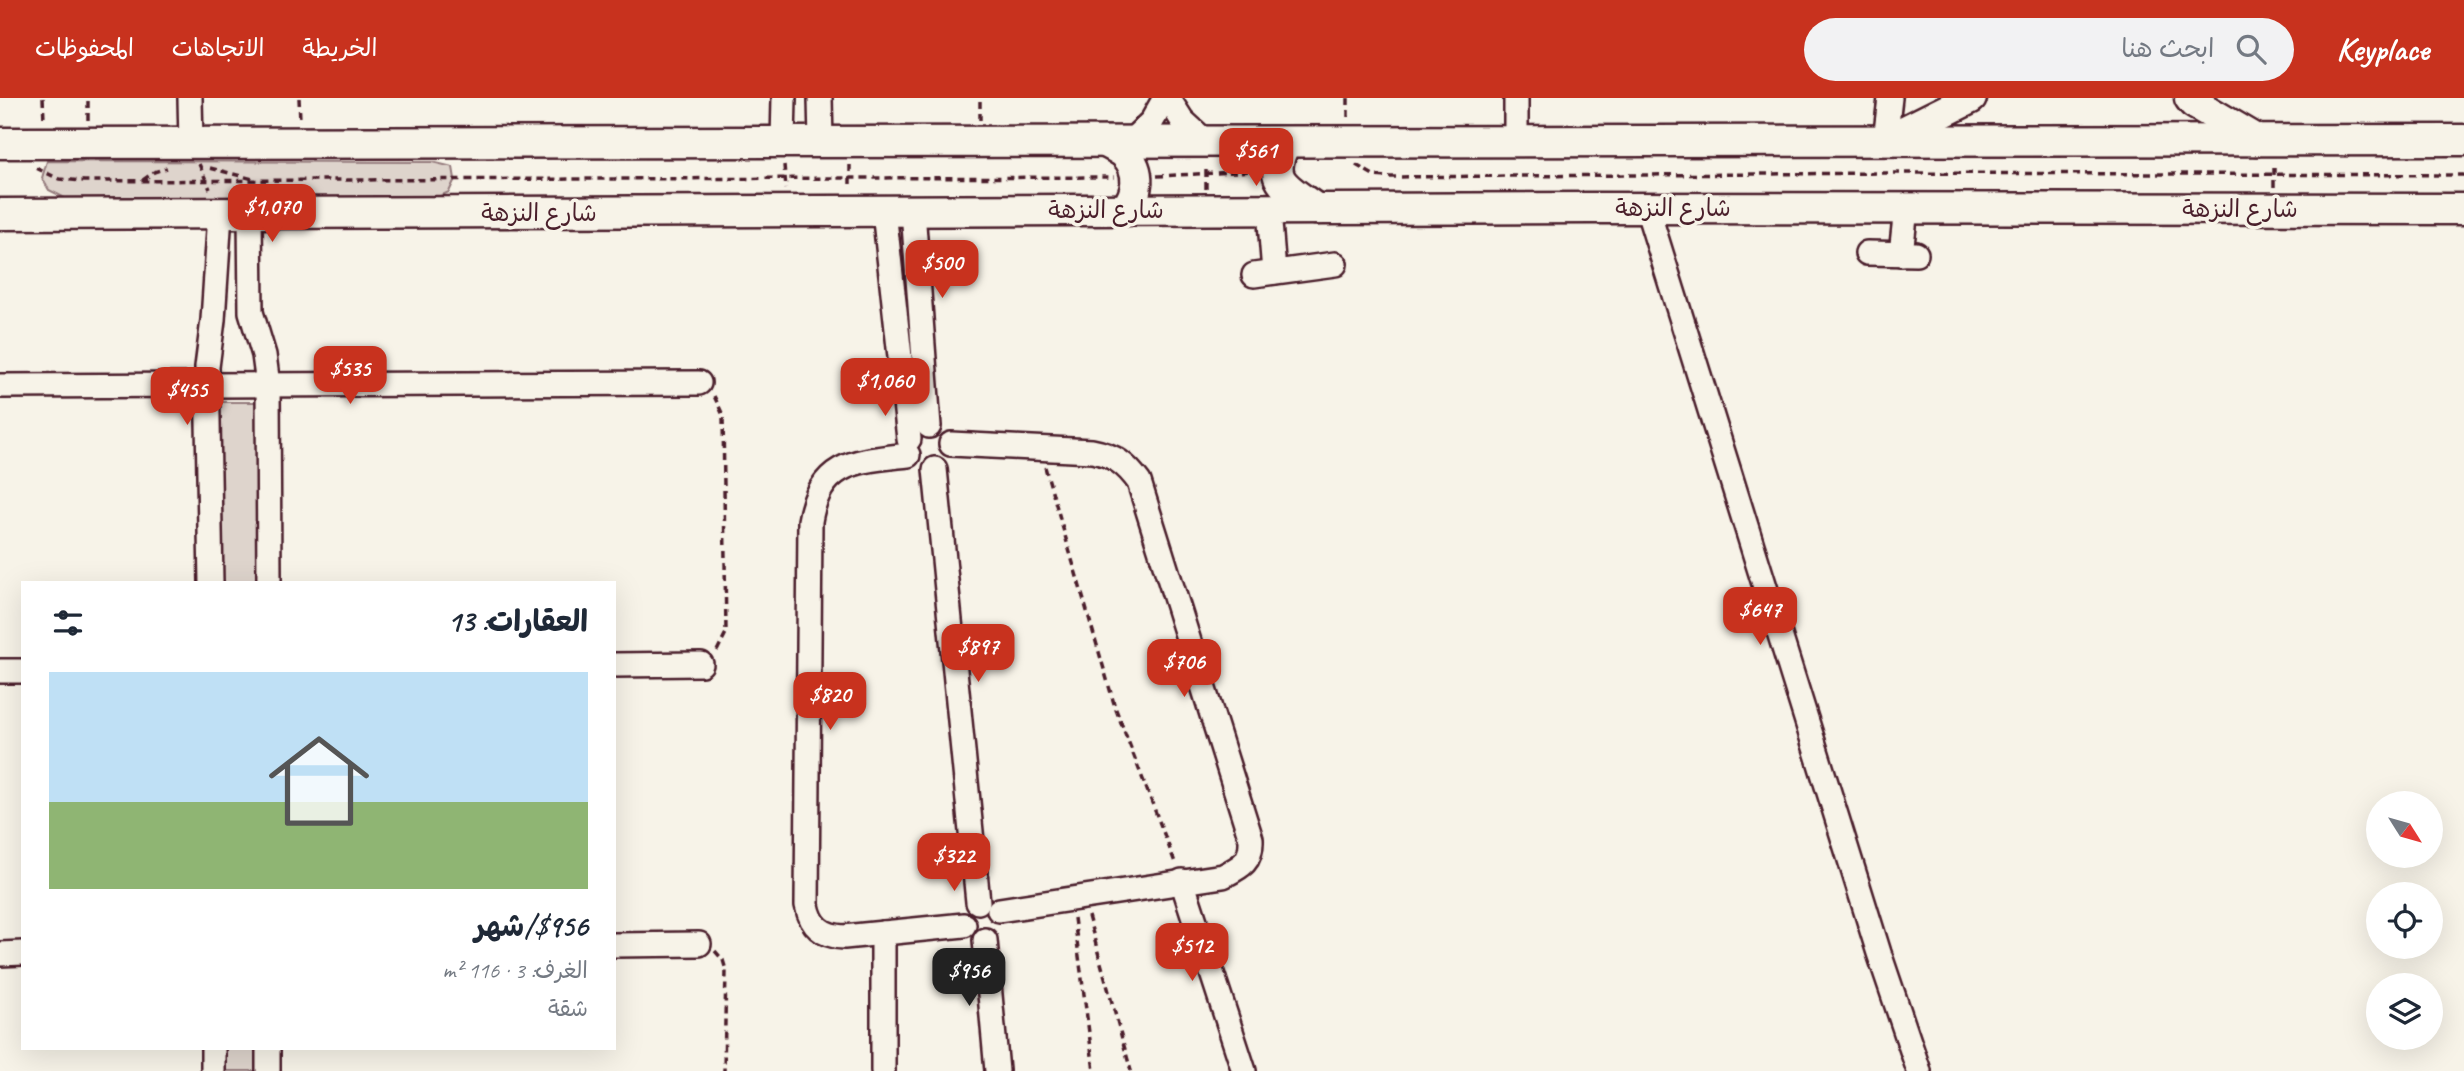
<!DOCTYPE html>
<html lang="ar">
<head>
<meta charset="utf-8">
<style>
	:root { --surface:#fff; --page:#f2f2f3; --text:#1f2937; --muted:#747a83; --accent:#c8321e }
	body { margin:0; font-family:Caveat,"Playpen Sans Arabic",sans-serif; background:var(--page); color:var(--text); direction:rtl; height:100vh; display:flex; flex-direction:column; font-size:26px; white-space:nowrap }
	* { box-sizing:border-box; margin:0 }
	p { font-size:23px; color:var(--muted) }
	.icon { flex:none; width:38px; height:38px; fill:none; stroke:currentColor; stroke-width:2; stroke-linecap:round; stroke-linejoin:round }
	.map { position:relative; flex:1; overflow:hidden; direction:ltr }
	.panel { position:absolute; left:21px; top:483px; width:595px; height:469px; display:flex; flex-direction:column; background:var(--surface); border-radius:0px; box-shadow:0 7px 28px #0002; direction:rtl }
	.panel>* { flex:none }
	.needle { width:46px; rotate:127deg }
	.buttons { position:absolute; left:2366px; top:693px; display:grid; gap:14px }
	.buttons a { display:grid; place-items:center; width:77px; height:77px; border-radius:50%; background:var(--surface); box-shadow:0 7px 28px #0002; font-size:35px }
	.price { position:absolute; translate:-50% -60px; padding:0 16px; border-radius:14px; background:var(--accent); color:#fff; font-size:23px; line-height:46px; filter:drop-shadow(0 2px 4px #0008) }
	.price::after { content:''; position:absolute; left:50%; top:42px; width:21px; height:16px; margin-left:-10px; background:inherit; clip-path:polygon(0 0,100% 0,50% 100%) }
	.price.current { background:#222; color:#fff }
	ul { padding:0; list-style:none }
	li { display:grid; align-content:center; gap:14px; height:371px; padding:0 28px }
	li span { display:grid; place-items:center; height:217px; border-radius:0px; color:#555 }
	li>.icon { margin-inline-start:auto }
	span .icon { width:126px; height:126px; fill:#fffc; stroke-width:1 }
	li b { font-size:30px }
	h2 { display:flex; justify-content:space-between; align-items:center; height:84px; padding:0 28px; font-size:30px }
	header { display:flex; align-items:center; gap:42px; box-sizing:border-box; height:98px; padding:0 35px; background:var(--accent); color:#fff }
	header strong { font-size:33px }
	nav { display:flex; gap:38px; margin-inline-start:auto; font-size:24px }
	.search { width:490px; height:63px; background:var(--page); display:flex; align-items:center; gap:18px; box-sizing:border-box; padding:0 24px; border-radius:38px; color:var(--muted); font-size:26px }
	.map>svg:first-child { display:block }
	.green { fill:#ded4cc; stroke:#947a7c; stroke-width:2 }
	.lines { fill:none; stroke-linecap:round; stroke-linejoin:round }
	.minor-casing { stroke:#4a1f2b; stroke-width:28 }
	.major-casing { stroke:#4a1f2b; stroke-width:35 }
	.path { stroke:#4a1f2b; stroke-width:3.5; stroke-dasharray:7 5; stroke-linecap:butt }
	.minor { stroke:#f7f3e8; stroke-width:23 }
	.major { stroke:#f7f3e8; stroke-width:30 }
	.labels { text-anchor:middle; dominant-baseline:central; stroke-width:7; stroke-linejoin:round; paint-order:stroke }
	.street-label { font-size:24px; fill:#4a1f2b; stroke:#f7f3e8 }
</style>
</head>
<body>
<header>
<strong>Keyplace</strong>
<div class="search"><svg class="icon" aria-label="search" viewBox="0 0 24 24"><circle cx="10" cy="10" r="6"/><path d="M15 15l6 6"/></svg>ابحث هنا</div>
<nav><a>الخريطة</a><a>الاتجاهات</a><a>المحفوظات</a></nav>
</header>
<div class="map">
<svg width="2464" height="973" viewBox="0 0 2464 973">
	<rect width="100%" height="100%" fill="#f7f3e8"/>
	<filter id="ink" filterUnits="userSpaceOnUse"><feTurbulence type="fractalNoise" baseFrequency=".0143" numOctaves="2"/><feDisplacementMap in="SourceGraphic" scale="14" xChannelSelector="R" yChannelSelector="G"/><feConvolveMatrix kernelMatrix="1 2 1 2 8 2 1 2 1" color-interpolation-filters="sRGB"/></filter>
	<g filter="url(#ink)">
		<g class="green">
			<polygon points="47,63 432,64 453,69 455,81 449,94 431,102 65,100 49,92 42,80"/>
			<polygon points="216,304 256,304 257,485 217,485"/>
			<polygon points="218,950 263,950 263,973 219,973"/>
		</g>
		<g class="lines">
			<g class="minor-casing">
				<g id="minor">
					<polyline points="190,0 191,45"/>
					<polyline points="820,0 821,44"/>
					<polyline points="1168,0 1182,22 1206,44"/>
					<polyline points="1516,0 1516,43"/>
					<polyline points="1885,43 1890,0"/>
					<polyline points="783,44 784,0"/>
					<polyline points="1130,44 1152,23 1165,0"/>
					<polyline points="1647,110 1879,855 1919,973"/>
					<polyline points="1269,112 1274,174"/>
					<polyline points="884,113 909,341"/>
					<polyline points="913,113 929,328"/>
					<polyline points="250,116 251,214 264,257 268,287 269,485"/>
					<polyline points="1867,155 1916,156"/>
					<polyline points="1901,156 1906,110"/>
					<polyline points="1254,177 1335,166"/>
					<polyline points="0,288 699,285"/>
					<path d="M951 346 1092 353C1114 357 1126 366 1139 384L1251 741C1252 764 1241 769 1223 778L999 812"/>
					<path d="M908 357C857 363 820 363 810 423L807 807C811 828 822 838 844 839L964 827"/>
					<polyline points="935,371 978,804"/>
					<polyline points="211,485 207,269 213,222 220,116"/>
					<polyline points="614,567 701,566"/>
					<polyline points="0,573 23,573"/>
					<polyline points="1182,783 1244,973"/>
					<polyline points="883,835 883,973"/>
					<polyline points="985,842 997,973"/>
					<polyline points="614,847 699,846"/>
					<polyline points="0,856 23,855"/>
					<polyline points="268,950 268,973"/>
					<polyline points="213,973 213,950"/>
				</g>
			</g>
			<g class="major-casing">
				<g id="major">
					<polyline points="2190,0 2194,5 2257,42"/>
					<polyline points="1893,39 1971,0"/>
					<path d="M1106 44C1112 48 1120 51 1125 56 1142 73 1138 96 1125 112"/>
					<path d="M1286 44C1265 83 1286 89 1316 111"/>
					<polyline points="0,45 2464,42"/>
					<polyline points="0,116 1592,110 2464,111"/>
				</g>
			</g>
			<g class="path">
				<polyline points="43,0 44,22"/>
				<polyline points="299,0 300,22"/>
				<polyline points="1348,0 1348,20"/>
				<polyline points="88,22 88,0"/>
				<polyline points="980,22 980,0"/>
				<polyline points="199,66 210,91"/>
				<polyline points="784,67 786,91"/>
				<polyline points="850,67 850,91"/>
				<polyline points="1356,67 1375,78 1388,79 1889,75 2464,77"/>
				<polyline points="36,70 59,81 84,83 1114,79"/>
				<polyline points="210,70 253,81"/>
				<polyline points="1157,78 1254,73"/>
				<polyline points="143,82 154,74 167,70"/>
				<polyline points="2274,89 2274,65"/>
				<polyline points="1206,91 1206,67"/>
				<polyline points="714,298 723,317 726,535 716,555"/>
				<polyline points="1045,369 1115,609 1176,767"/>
				<polyline points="1088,818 1131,973"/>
				<polyline points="1074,820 1094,973"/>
				<polyline points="715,853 723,862 726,872 724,973"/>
			</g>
			<use href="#minor" class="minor"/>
			<use href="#major" class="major"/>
		</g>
	</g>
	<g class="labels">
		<g class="street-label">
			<text x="1673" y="110">شارع النزهة</text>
			<text x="2240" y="111">شارع النزهة</text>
			<text x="1106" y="112">شارع النزهة</text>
			<text x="539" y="115">شارع النزهة</text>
		</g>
	</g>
</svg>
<div class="buttons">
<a><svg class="needle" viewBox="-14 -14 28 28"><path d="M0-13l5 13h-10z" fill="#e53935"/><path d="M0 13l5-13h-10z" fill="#747a83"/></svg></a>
<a><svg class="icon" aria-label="locate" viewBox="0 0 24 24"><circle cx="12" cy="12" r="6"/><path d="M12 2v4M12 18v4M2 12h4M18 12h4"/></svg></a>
<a><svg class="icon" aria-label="layers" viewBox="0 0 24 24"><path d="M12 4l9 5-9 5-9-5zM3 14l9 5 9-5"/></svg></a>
</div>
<b class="price" style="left:1256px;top:90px">$561</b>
<b class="price" style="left:272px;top:146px">$1,070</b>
<b class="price" style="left:942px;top:202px">$500</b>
<b class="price" style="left:350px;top:308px">$535</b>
<b class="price" style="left:885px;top:320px">$1,060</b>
<b class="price" style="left:187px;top:329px">$455</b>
<b class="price" style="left:1760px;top:549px">$647</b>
<b class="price" style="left:978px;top:586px">$897</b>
<b class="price" style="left:1184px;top:601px">$706</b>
<b class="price" style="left:830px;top:634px">$820</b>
<b class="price" style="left:954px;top:795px">$322</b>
<b class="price" style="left:1192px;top:885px">$512</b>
<b class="price current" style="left:969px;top:910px">$956</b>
<section class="panel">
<h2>العقارات: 13<svg class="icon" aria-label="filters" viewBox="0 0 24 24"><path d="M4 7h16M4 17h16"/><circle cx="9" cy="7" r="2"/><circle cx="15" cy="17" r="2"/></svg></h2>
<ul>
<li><span style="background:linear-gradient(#bfe0f5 60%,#8fb573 0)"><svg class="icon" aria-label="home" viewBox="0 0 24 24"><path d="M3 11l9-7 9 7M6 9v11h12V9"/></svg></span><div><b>$956/شهر</b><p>الغرف: 3 · 116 m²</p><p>شقة</p></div></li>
</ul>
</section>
</div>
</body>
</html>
